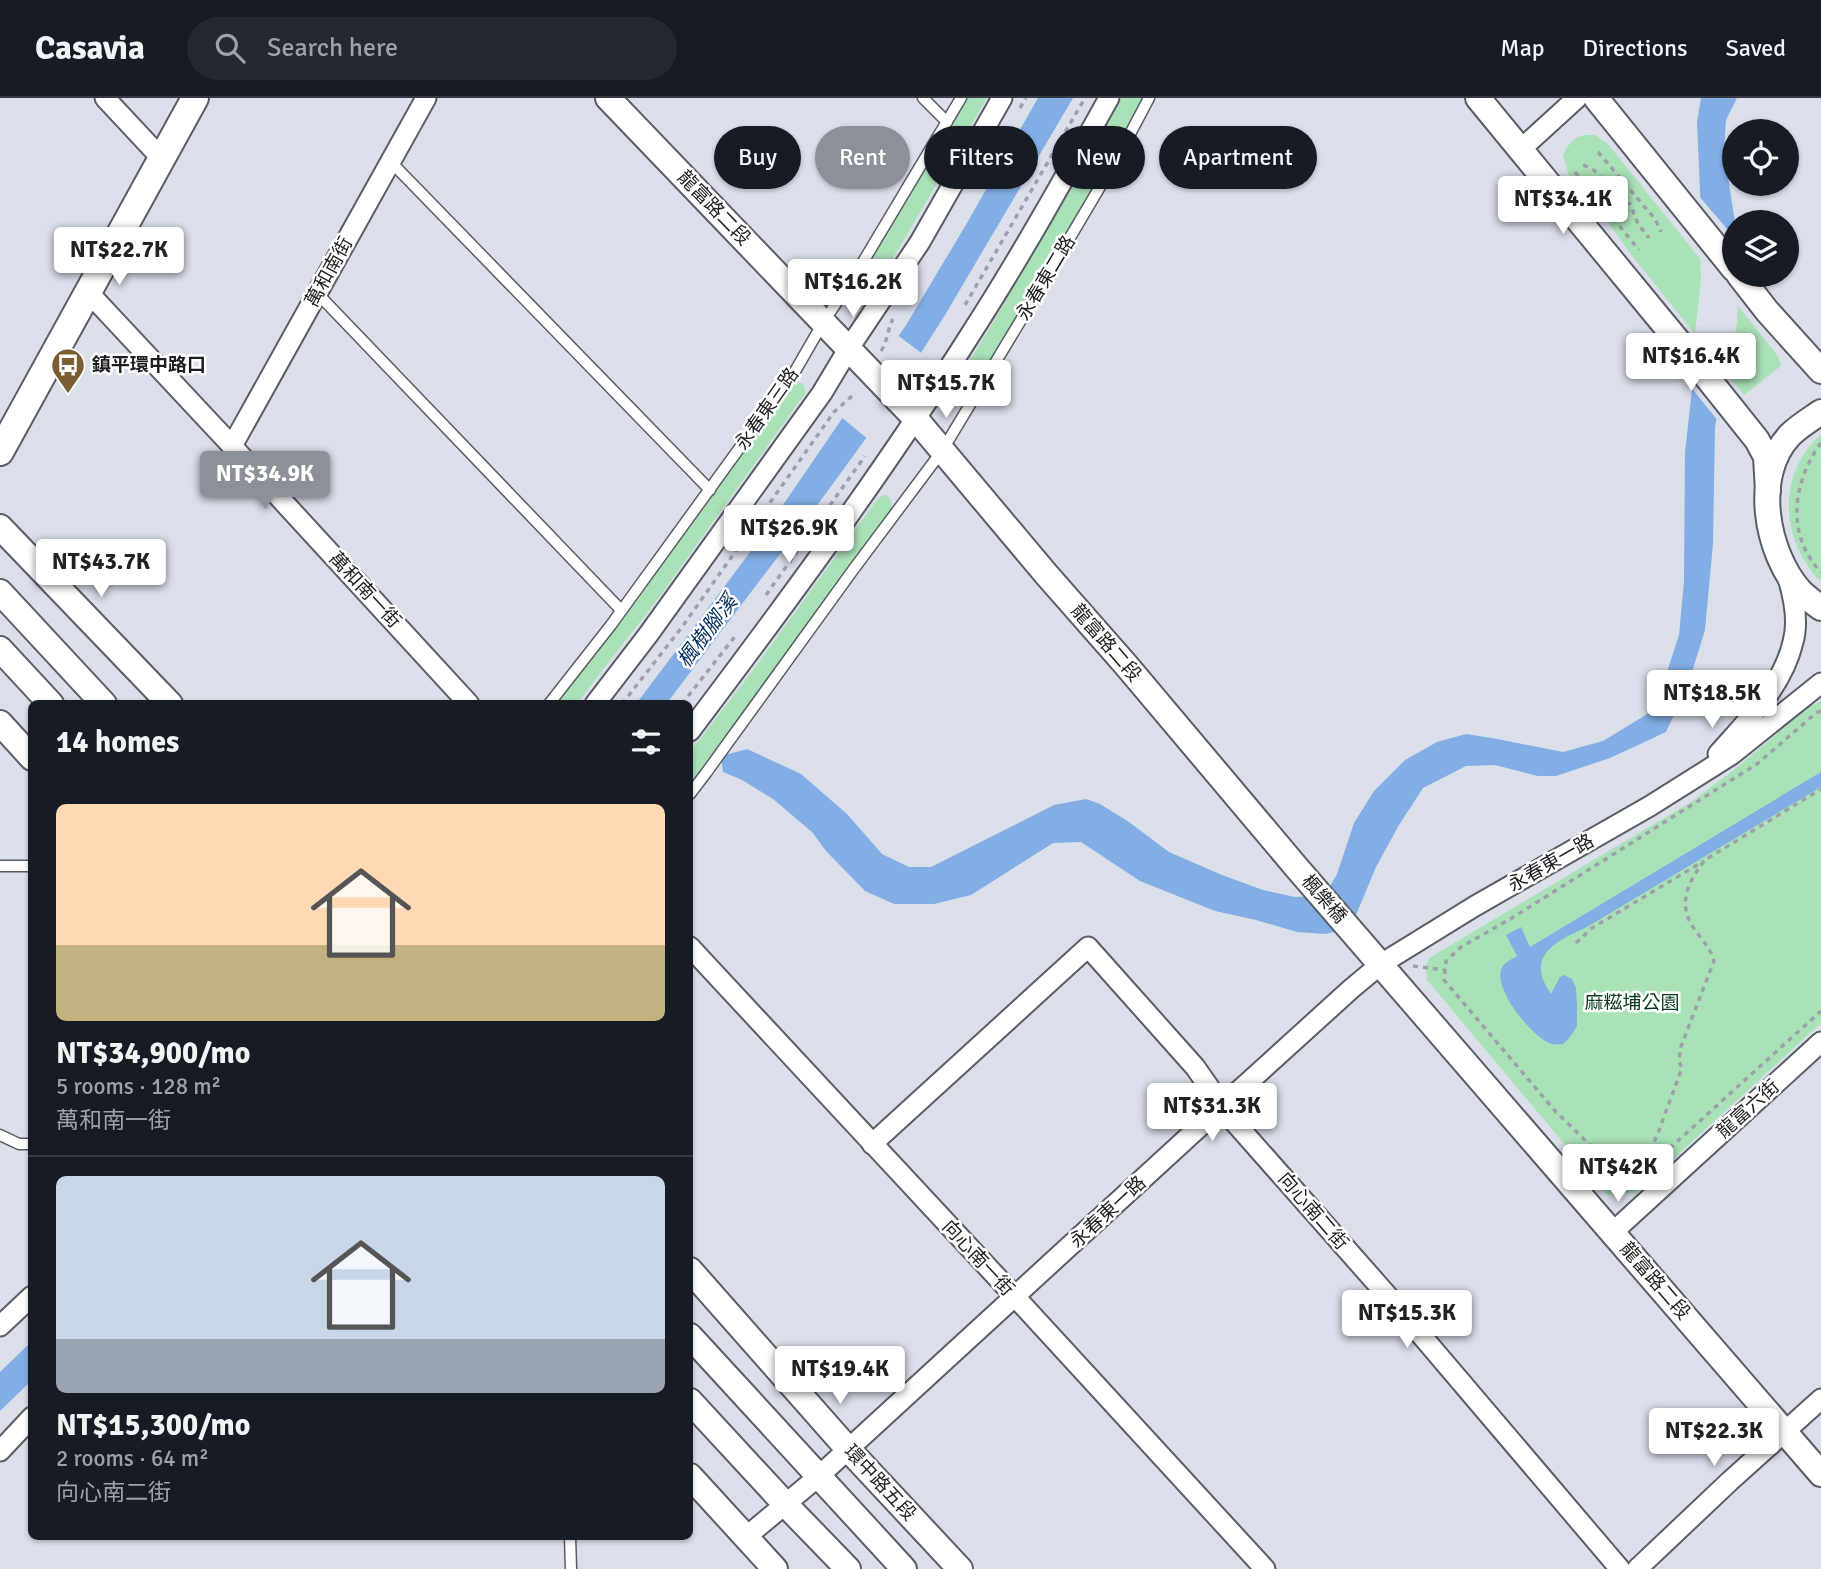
<!DOCTYPE html>
<html lang="en">
<head>
<meta charset="utf-8">
<style>
	:root { --surface:#171b24; --page:#242831; --text:#f1f3f6; --muted:#9ea1a6; --line:#363941; --accent:#8c9099 }
	body { margin:0; font-family:Signika,"Noto Sans TC",sans-serif; background:var(--page); color:var(--text); height:100vh; display:flex; flex-direction:column; font-size:26px; white-space:nowrap }
	* { box-sizing:border-box; margin:0 }
	p { font-size:23px; color:var(--muted) }
	.icon { flex:none; width:38px; height:38px; fill:none; stroke:currentColor; stroke-width:2; stroke-linecap:round; stroke-linejoin:round }
	.map { position:relative; flex:1; overflow:hidden }
	.sheet { position:absolute; left:28px; top:602px; width:665px; height:840px; display:flex; flex-direction:column; background:var(--surface); border-radius:10px; box-shadow:0 2px 5px #0004 }
	.sheet>* { flex:none }
	.banner { position:absolute; left:714px; top:28px; width:665px; height:63px; display:flex; gap:14px }
	.controls { position:absolute; left:1722px; top:21px; display:grid; gap:14px }
	.controls a { display:grid; place-items:center; width:77px; height:77px; border-radius:50%; background:var(--surface); box-shadow:0 2px 5px #0004; font-size:35px }
	.price { position:absolute; translate:-50% -60px; padding:0 16px; border-radius:7px; background:#fff; color:#222; font-size:23px; line-height:46px; filter:drop-shadow(0 2px 4px #0008) }
	.price::after { content:''; position:absolute; left:50%; top:42px; width:21px; height:16px; margin-left:-10px; background:inherit; clip-path:polygon(0 0,100% 0,50% 100%) }
	.price.active { background:var(--accent); color:#fff }
	ul { padding:0; list-style:none }
	li { display:grid; align-content:center; gap:14px; height:371px; padding:0 28px }
	li+li { border-top:2px solid var(--line) }
	li span { display:grid; place-items:center; height:217px; border-radius:10px; color:#555 }
	li>.icon { margin-inline-start:auto }
	span .icon { width:126px; height:126px; fill:#fffc; stroke-width:1 }
	li b { font-size:30px }
	h2 { display:flex; justify-content:space-between; align-items:center; height:84px; padding:0 28px; font-size:30px }
	.tag { padding:0 24px; border-radius:32px; background:var(--surface); box-shadow:0 2px 5px #0004; font-size:24px; line-height:63px }
	.tag.active { background:var(--accent); color:#fff }
	header { display:flex; align-items:center; gap:42px; box-sizing:border-box; height:98px; padding:0 35px; background:var(--surface); border-bottom:2px solid var(--line) }
	header strong { font-size:33px }
	nav { display:flex; gap:38px; margin-inline-start:auto; font-size:24px }
	.search { width:490px; height:63px; background:var(--page); display:flex; align-items:center; gap:18px; box-sizing:border-box; padding:0 24px; border-radius:38px; color:var(--muted); font-size:26px }
	.map>svg:first-child { display:block }
	.green { fill:#aae2b8 }
	.water { fill:#82aee5 }
	.pier { fill:#dadfea }
	.lines { fill:none; stroke-linecap:round; stroke-linejoin:round }
	.service-casing { stroke:#595d67; stroke-width:13 }
	.minor-casing { stroke:#595d67; stroke-width:23 }
	.tertiary-casing { stroke:#595d67; stroke-width:28 }
	.secondary-casing { stroke:#595d67; stroke-width:30 }
	.path { stroke:#9da1aa; stroke-width:3.5; stroke-dasharray:5 5; stroke-linecap:butt }
	.service { stroke:#fff; stroke-width:10 }
	.minor { stroke:#fff; stroke-width:19 }
	.tertiary { stroke:#fff; stroke-width:24 }
	.secondary { stroke:#fff; stroke-width:26 }
	.labels { text-anchor:middle; dominant-baseline:central; stroke-width:5; stroke-linejoin:round; paint-order:stroke }
	.street-label { font-size:19px; fill:#1c1e22; stroke:#fff }
	.poi-label { font-size:19px; font-weight:bold; fill:#1c1e22; stroke:#fff; text-anchor:start }
	.park-label { font-size:19px; fill:#083a1c; stroke:#fff }
	.water-label { font-size:21px; font-style:italic; fill:#002d5e; stroke:#fff }
</style>
</head>
<body>
<header>
<strong>Casavia</strong>
<div class="search"><svg class="icon" aria-label="search" viewBox="0 0 24 24"><circle cx="10" cy="10" r="6"/><path d="M15 15l6 6"/></svg>Search here</div>
<nav><a>Map</a><a>Directions</a><a>Saved</a></nav>
</header>
<div class="map">
<svg width="1821" height="1471" viewBox="0 0 1821 1471">
	<rect width="100%" height="100%" fill="#dadfea"/>
	<g class="green">
		<polygon points="967,0 987,0 885,174 879,180 871,184 866,181 863,174 869,163"/>
		<polygon points="1122,0 1143,0 1121,43 1045,171 1020,220 973,292 968,298 964,299 957,296 955,291 957,284 1004,206"/>
		<path d="M1585 37H1595L1608 46 1778 258 1781 268 1744 297 1633 159 1604 119 1569 78 1563 57C1568 47 1573 39 1585 37Z"/>
		<polygon points="796,283 803,286 806,294 657,502 577,605 555,606 633,504 792,285"/>
		<path d="M1821 336V484C1780 442 1776 377 1821 336Z"/>
		<path d="M887 397C902 412 877 432 867 444L722 645 690 686V654L751 575 876 403 881 398Z"/>
		<path d="M1819 604H1821V925L1636 1095C1626 1094 1617 1097 1607 1097L1427 882 1426 869 1429 860 1691 704 1735 671 1809 609Z"/>
	</g>
	<g class="water">
		<polygon points="1038,0 1073,0 945,217 872,332 824,398 667,605 636,606 757,445 906,227 967,125"/>
		<polygon points="1701,0 1737,0 1726,22 1724,53 1735,124 1734,224 1715,329 1713,446 1705,532 1688,587 1666,634 1610,660 1556,678 1538,678 1495,667 1466,668 1423,690 1399,727 1376,769 1356,817 1341,832 1326,836 1297,834 1256,822 1215,813 1140,783 1081,744 1053,745 971,797 934,806 894,806 865,793 826,753 812,734 773,701 742,682 723,674 721,658 747,651 801,676 847,716 882,756 909,769 931,769 1054,707 1086,701 1100,706 1129,724 1169,754 1222,777 1263,792 1295,799 1316,798 1330,788 1337,776 1354,725 1374,693 1405,662 1437,644 1466,636 1492,640 1563,654 1603,643 1649,615 1665,580 1679,537 1684,483 1685,354 1704,183 1697,24"/>
		<path d="M1821 674V689L1587 829C1556 843 1524 858 1551 896L1560 879 1564 877 1572 881 1576 890 1577 906V928L1570 939 1563 946C1559 946 1556 947 1552 946 1533 941 1494 892 1501 872 1503 865 1510 862 1517 858L1506 837 1521 829 1530 849Z"/>
		<polygon points="31,1244 31,1283 0,1313 0,1274"/>
	</g>
	<g class="pier">
		<polygon points="1698,97 1734,139 1734,177 1739,177 1737,225 1719,324 1689,287 1701,183"/>
		<polygon points="896,236 924,257 869,342 840,318"/>
	</g>
	<g class="lines">
		<g class="service-casing">
			<g id="service">
				<polyline points="923,0 947,24"/>
				<polyline points="391,64 710,392"/>
				<polyline points="317,195 621,512"/>
				<polyline points="549,606 611,527 794,275 824,223 854,179 961,0"/>
				<polyline points="690,696 706,675 853,472 942,353 1036,197 1120,55 1149,0"/>
				<polyline points="0,768 32,768"/>
				<polyline points="0,1037 19,1046 32,1046"/>
				<polyline points="570,1438 571,1471"/>
			</g>
		</g>
		<g class="minor-casing">
			<g id="minor">
				<polyline points="105,0 162,61"/>
				<polyline points="1520,52 1577,0"/>
				<polyline points="89,195 232,348 469,606"/>
				<polyline points="232,348 426,0"/>
				<polyline points="595,606 648,537 822,295 849,250 920,144 1002,0"/>
				<path d="M690 633C788 503 885 372 972 234 1021 158 1065 79 1109 0"/>
				<path d="M1718 656C1747 623 1783 588 1793 544 1799 523 1794 500 1788 480"/>
				<polyline points="690,849 1008,1191 1265,1471"/>
				<polyline points="872,1046 1088,849 1195,969 1216,999 1221,1009 1387,1197 1620,1471"/>
				<polyline points="1613,1134 1821,944"/>
				<polyline points="0,1228 32,1198"/>
				<polyline points="0,1353 32,1319"/>
				<polyline points="746,1439 819,1378 1221,1009 1351,891 1381,866 1475,808 1650,708 1731,657 1821,585"/>
				<polyline points="1637,1471 1730,1383 1821,1301"/>
			</g>
		</g>
		<g class="tertiary-casing">
			<g id="tertiary">
				<polyline points="608,0 915,320 1046,476 1126,567 1297,770 1821,1376"/>
				<polyline points="1478,0 1682,248 1757,342 1766,359 1768,393"/>
				<polyline points="1596,0 1734,171"/>
				<polyline points="1739,177 1767,213 1821,273"/>
				<path d="M1821 314C1811 321 1799 328 1790 337 1752 377 1766 454 1800 493 1806 499 1814 505 1821 510"/>
				<polyline points="0,429 170,606"/>
				<polyline points="0,494 104,606"/>
				<polyline points="0,551 51,606"/>
				<polyline points="0,625 32,660"/>
				<polyline points="690,1172 848,1351 960,1471"/>
				<polyline points="690,1238 904,1471"/>
				<polyline points="690,1303 786,1407 848,1471"/>
				<polyline points="690,1378 775,1471"/>
			</g>
		</g>
		<g class="secondary-casing">
			<polyline id="secondary" points="0,354 195,0"/>
		</g>
		<g class="path">
			<polyline points="1020,10 1026,0"/>
			<polyline points="1598,54 1655,121 1661,134"/>
			<path d="M1583 67C1605 75 1597 81 1609 96 1614 101 1624 104 1630 106L1638 126 1649 140"/>
			<polyline points="1575,74 1639,152"/>
			<polyline points="965,207 1085,0"/>
			<path d="M881 253C888 243 887 232 893 221"/>
			<path d="M1821 345C1793 383 1785 437 1821 474"/>
			<polyline points="766,497 865,358"/>
			<polyline points="622,606 682,529 834,314 852,298"/>
			<polyline points="682,606 736,537"/>
			<polyline points="1821,613 1816,615 1757,666 1512,820 1461,849 1446,863 1444,882 1556,1014 1618,1074 1648,1070 1821,913"/>
			<polyline points="1576,845 1592,830 1704,763"/>
			<polyline points="1413,868 1445,872"/>
			<path d="M1642 1071 1658 1035 1682 970 1679 964 1680 951 1714 863C1710 849 1701 841 1693 829 1677 805 1689 782 1705 762L1821 691"/>
		</g>
		<use href="#service" class="service"/>
		<use href="#minor" class="minor"/>
		<use href="#tertiary" class="tertiary"/>
		<use href="#secondary" class="secondary"/>
	</g>
	<defs>
		<g id="bus-pin" transform="scale(1.75)"><path d="M0 17L-7.5 6A9.5 9.5 0 1 1 7.5 6Z" fill="#7c5d31" stroke="#fff"/><path d="M-5-6H5V4H4V6H2V4H-2V6H-4V4H-5ZM-3.5-4V0h7V-4ZM-3.5 1.2v1.5H-2V1.2ZM2 1.2v1.5H3.5V1.2Z" fill="#fff"/></g>
	</defs>
	<g fill-rule="evenodd">
		<use href="#bus-pin" x="68" y="267"/>
	</g>
	<g class="labels">
		<g class="street-label">
			<text transform="translate(714 110) rotate(46)">龍富路二段</text>
			<text transform="translate(329 174) rotate(-61)">萬和南街</text>
			<text transform="translate(1046 180) rotate(-59)">永春東二路</text>
			<text transform="translate(767 311) rotate(-55)">永春東三路</text>
			<text transform="translate(365 492) rotate(47)">萬和南一街</text>
			<text transform="translate(1106 545) rotate(49)">龍富路二段</text>
			<text transform="translate(1551 765) rotate(-30)">永春東一路</text>
			<text transform="translate(1324 801) rotate(49)">楓樂橋</text>
			<text transform="translate(1748 1011) rotate(-42)">龍富六街</text>
			<text transform="translate(1313 1113) rotate(49)">向心南二街</text>
			<text transform="translate(1108 1114) rotate(-43)">永春東一路</text>
			<text transform="translate(978 1160) rotate(47)">向心南一街</text>
			<text transform="translate(1655 1183) rotate(49)">龍富路二段</text>
			<text transform="translate(880 1385) rotate(47)">環中路五段</text>
		</g>
		<g class="poi-label">
			<text x="92" y="267">鎮平環中路口</text>
		</g>
		<g class="park-label">
			<text x="1632" y="905">麻糍埔公園</text>
		</g>
		<g class="water-label">
			<text transform="translate(707 533) rotate(-53)">楓樹腳溪</text>
		</g>
	</g>
</svg>
<div class="controls">
<a><svg class="icon" aria-label="locate" viewBox="0 0 24 24"><circle cx="12" cy="12" r="6"/><path d="M12 2v4M12 18v4M2 12h4M18 12h4"/></svg></a>
<a><svg class="icon" aria-label="layers" viewBox="0 0 24 24"><path d="M12 4l9 5-9 5-9-5zM3 14l9 5 9-5"/></svg></a>
</div>
<b class="price" style="left:1563px;top:138px">NT$34.1K</b>
<b class="price" style="left:119px;top:189px">NT$22.7K</b>
<b class="price" style="left:853px;top:221px">NT$16.2K</b>
<b class="price" style="left:1691px;top:295px">NT$16.4K</b>
<b class="price" style="left:946px;top:322px">NT$15.7K</b>
<b class="price active" style="left:265px;top:413px">NT$34.9K</b>
<b class="price" style="left:789px;top:467px">NT$26.9K</b>
<b class="price" style="left:101px;top:501px">NT$43.7K</b>
<b class="price" style="left:1712px;top:632px">NT$18.5K</b>
<b class="price" style="left:1212px;top:1045px">NT$31.3K</b>
<b class="price" style="left:1618px;top:1106px">NT$42K</b>
<b class="price" style="left:1407px;top:1252px">NT$15.3K</b>
<b class="price" style="left:840px;top:1308px">NT$19.4K</b>
<b class="price" style="left:1714px;top:1370px">NT$22.3K</b>
<div class="banner">
<a class="tag">Buy</a>
<a class="tag active">Rent</a>
<a class="tag">Filters</a>
<a class="tag">New</a>
<a class="tag">Apartment</a>
</div>
<section class="sheet">
<h2>14 homes<svg class="icon" aria-label="filters" viewBox="0 0 24 24"><path d="M4 7h16M4 17h16"/><circle cx="9" cy="7" r="2"/><circle cx="15" cy="17" r="2"/></svg></h2>
<ul>
<li><span style="background:linear-gradient(#ffd9b3 65%,#c2b280 0)"><svg class="icon" aria-label="home" viewBox="0 0 24 24"><path d="M3 11l9-7 9 7M6 9v11h12V9"/></svg></span><div><b>NT$34,900/mo</b><p>5 rooms · 128 m²</p><p>萬和南一街</p></div></li>
<li><span style="background:linear-gradient(#c9d6e8 75%,#9aa5b1 0)"><svg class="icon" aria-label="home" viewBox="0 0 24 24"><path d="M3 11l9-7 9 7M6 9v11h12V9"/></svg></span><div><b>NT$15,300/mo</b><p>2 rooms · 64 m²</p><p>向心南二街</p></div></li>
</ul>
</section>
</div>
</body>
</html>
